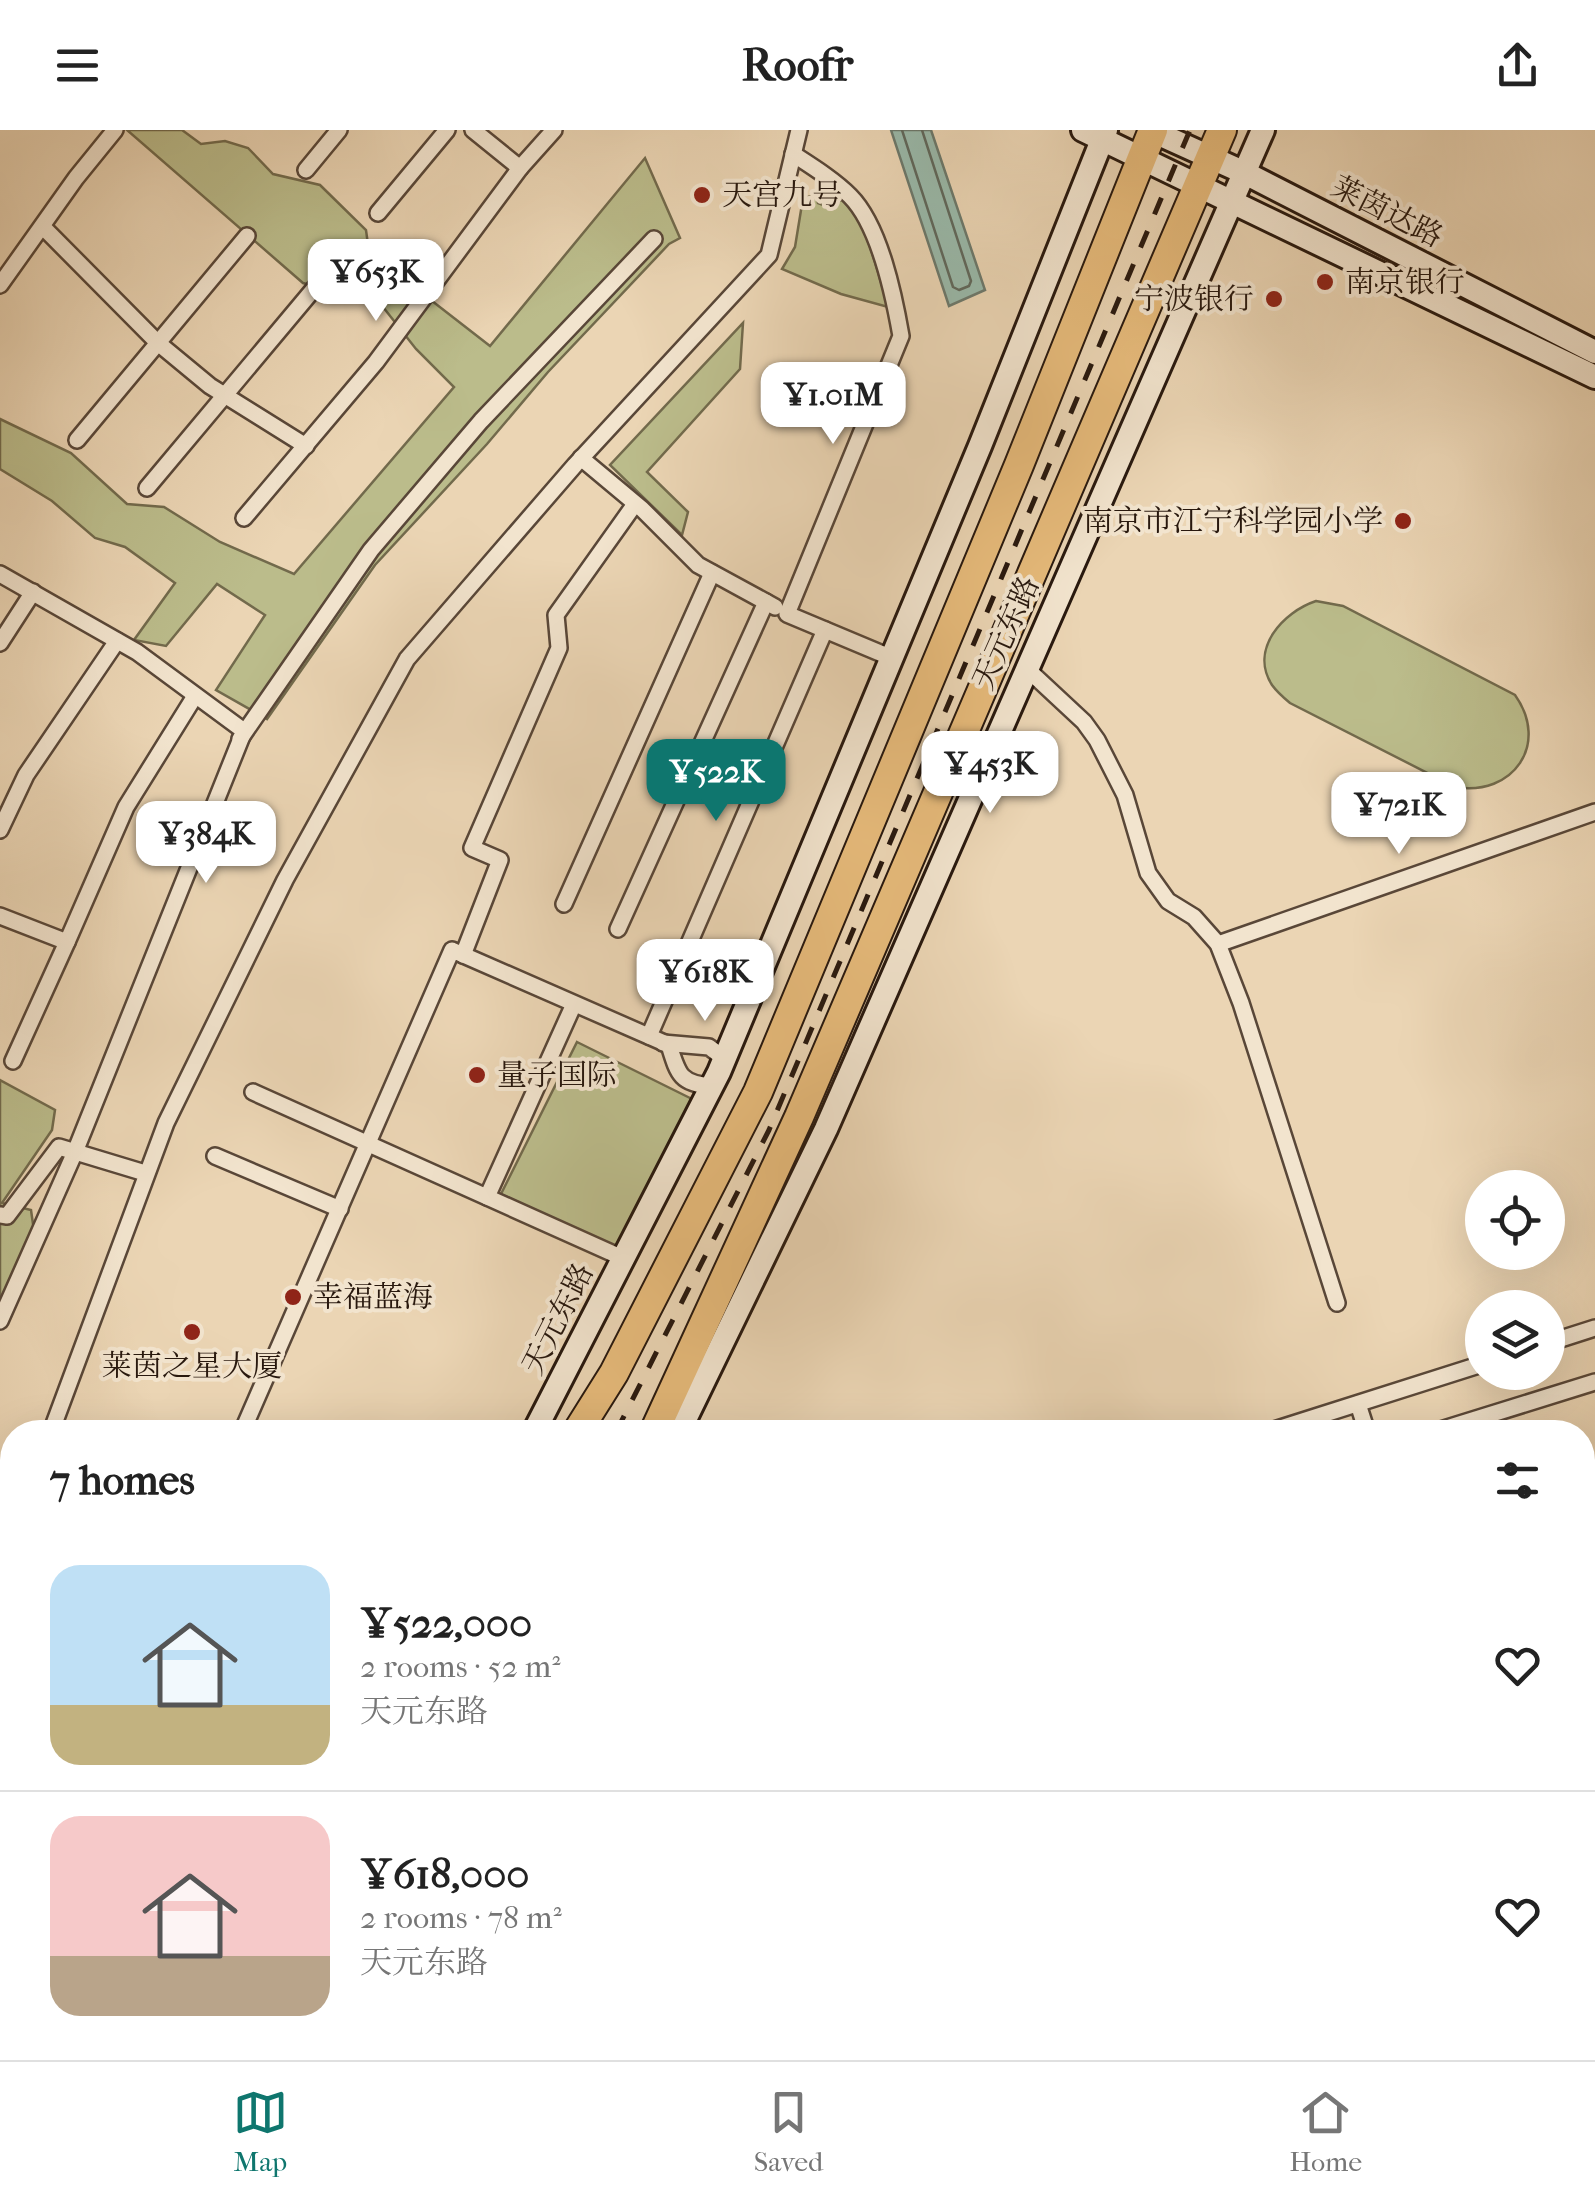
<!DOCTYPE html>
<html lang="en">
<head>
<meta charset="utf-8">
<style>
	:root { --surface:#fff; --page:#f2f2f2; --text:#222; --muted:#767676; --line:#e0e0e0; --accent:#0f766e }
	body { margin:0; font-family:"IM FELL French Canon","Noto Serif SC",serif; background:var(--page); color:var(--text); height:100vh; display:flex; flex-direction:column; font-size:38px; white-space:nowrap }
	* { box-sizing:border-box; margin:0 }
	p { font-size:32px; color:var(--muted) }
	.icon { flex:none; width:55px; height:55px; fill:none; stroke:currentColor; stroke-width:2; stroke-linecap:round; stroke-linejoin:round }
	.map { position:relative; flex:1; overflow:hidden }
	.drawer { position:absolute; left:0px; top:1290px; width:1595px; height:640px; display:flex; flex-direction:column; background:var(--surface); border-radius:40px 40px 0 0; box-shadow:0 10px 40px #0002 }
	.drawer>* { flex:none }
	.fabs { position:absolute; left:1465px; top:1040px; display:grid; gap:20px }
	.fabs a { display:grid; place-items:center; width:100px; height:100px; border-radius:50%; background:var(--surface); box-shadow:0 10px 40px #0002; font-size:50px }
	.price { position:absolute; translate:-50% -85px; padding:0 22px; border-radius:20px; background:#fff; color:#222; font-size:32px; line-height:65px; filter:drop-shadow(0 2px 5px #0008) }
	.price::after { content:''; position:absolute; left:50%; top:60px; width:30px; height:22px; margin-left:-15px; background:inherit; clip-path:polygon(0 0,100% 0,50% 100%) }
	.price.on { background:var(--accent); color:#fff }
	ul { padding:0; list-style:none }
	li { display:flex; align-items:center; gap:30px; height:250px; padding:0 50px }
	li+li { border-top:2px solid var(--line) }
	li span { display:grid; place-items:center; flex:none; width:280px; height:200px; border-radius:30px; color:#555 }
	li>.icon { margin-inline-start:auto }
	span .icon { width:120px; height:120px; fill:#fffc; stroke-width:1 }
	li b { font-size:42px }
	h2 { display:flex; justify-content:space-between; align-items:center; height:120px; padding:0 50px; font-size:42px }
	header { display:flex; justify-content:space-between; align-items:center; height:130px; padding:0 50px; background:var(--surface); font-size:45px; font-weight:800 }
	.tab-bar { display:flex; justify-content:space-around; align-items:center; height:140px; border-top:2px solid var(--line); background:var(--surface); font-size:28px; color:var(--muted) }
	.tab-bar a { display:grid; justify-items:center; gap:5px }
	.tab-bar .on { color:var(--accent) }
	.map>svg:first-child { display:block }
	.green { fill:#bbbc8b; stroke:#726a4c; stroke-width:2.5 }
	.water { fill:#99b9aa; stroke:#6c796c; stroke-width:2.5 }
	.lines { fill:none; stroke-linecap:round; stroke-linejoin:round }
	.shore { stroke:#60685c; stroke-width:2.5 }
	.street-casing { stroke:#594738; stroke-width:20 }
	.secondary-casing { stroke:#28180e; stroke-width:28 }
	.primary-casing { stroke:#28180e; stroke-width:30 }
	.highway-casing { stroke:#28180e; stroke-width:32 }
	.street { stroke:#f2e4ce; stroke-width:15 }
	.secondary { stroke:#f2e4ce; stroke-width:22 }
	.primary { stroke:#e6ba7a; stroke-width:25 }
	.highway { stroke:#e6ba7a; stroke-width:28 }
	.rail { stroke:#28180e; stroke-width:5; stroke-dasharray:18 18; stroke-linecap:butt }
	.poi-dot { fill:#8f2418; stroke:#f2e4ce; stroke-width:4 }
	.labels { text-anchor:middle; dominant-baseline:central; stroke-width:8; stroke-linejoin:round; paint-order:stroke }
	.poi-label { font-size:30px; fill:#28180e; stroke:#f2e4ce; text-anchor:start }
	.street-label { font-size:30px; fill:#28180e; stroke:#f2e4ce }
</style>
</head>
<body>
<header><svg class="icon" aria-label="menu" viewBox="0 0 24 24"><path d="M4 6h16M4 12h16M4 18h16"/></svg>Roofr<svg class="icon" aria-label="share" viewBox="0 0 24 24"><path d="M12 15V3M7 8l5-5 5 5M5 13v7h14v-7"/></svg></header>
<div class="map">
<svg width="1595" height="1930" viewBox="0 0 1595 1930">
	<rect width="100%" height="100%" fill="#ebd5b4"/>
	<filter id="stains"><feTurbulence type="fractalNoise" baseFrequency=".002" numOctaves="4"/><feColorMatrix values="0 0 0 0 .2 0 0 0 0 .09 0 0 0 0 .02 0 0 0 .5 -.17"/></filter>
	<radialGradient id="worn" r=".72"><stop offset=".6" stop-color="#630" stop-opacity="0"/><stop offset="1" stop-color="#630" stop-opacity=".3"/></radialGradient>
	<g class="green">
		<polygon points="127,0 182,0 201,14 225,11 248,18 273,44 320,55 366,100 369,122 490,216 645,28 680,108 669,114 548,242 487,314 375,435 267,589 216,560 265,485 217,454 166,516 134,510 175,453 125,417 95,408 52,371 0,339 0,289 71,323 127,374 164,377 220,412 294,444 454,257 416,219 361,149 328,160 303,153"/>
		<path d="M816 65 818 73 831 78 844 67C868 97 877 140 888 177L841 164 782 139 795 117 803 68Z"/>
		<polygon points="743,193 740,239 647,342 688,382 682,405 610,335"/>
		<path d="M1316 471 1343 476 1515 565C1550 614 1513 667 1455 657L1290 573C1284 568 1277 562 1272 555 1249 519 1283 482 1316 471Z"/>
		<polygon points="577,912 698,972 622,1124 501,1064"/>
		<polygon points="0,950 55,980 52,1000 2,1073 31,1080 34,1101 0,1199"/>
		<polygon points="12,1690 12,1813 0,1803 0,1699 5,1700"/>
	</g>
	<polygon class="water" points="891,0 931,0 985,160 949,176"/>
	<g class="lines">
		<polyline class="shore" points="902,0 953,157 959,160 969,156 971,151 922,0"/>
		<g class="street-casing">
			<g id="street">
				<path d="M793 24C813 37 834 50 850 66 880 96 894 166 901 206L787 484 892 528"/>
				<polyline points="520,38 554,0"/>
				<polyline points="306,40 339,0"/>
				<polyline points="378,83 447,0"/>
				<polyline points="43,97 158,213 210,256 306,316"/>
				<polyline points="0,155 76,48 115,0"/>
				<polyline points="77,310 247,106"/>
				<polyline points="581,328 642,379 698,435 775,477"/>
				<polyline points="147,358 318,154"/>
				<polyline points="244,388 376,232 520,38 473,0"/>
				<polyline points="0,444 137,522 244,601 75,1022 0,1191"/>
				<polyline points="0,513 33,462"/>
				<polyline points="1026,538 1084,592 1097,610 1125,665 1148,743 1168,771 1194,787 1218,814 1241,873 1337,1173"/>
				<polyline points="240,609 371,420 481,291 654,109"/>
				<polyline points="0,700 26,645 117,511"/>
				<polyline points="564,774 712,443"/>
				<polyline points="0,786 67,812 126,677 195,566"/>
				<polyline points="618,799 766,472"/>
				<polyline points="1218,814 1595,682"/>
				<polyline points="463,825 500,730 472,718 559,518 556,485 635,374"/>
				<polyline points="649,906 825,500"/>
				<polyline points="663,913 709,917 725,929"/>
				<polyline points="13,931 67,812"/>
				<polyline points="253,962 625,1129"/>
				<polyline points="215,1026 340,1079"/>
				<polyline points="487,1067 574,874"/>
				<polyline points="0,1085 7,1086 59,1017 145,1043"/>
				<polyline points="1548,1213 1595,1198"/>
				<polyline points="1358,1274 1367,1302"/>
				<polyline points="51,1302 166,993 285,750 407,529 575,335 769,125 799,0"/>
				<path d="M242 1302 452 820 669 915C678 944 680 954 712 956"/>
				<polyline points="1268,1302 1482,1234"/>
				<polyline points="1434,1302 1595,1252"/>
				<polyline points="1582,1397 1595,1394"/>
				<polyline points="0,1439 12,1408"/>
				<polyline points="16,1930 25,1918"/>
			</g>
		</g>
		<g class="secondary-casing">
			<g id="secondary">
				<polyline points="1083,0 1595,247"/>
				<polyline points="1150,0 1245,43 1595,222"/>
				<polyline points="534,1302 719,942 980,316 1106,0"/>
				<polyline points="679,1302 826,999 1263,0"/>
				<polyline points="1582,1712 1595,1683"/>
				<polyline points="304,1930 312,1918"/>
				<polyline points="1489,1930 1494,1918"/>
			</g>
		</g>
		<g class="primary-casing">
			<g id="primary">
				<polyline points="0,1817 12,1826"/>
				<polyline points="0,1863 12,1872"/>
				<polyline points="81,1918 99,1930"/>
				<polyline points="149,1918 168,1930"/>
			</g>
		</g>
		<g class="highway-casing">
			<g id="highway">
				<polyline points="577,1302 614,1243 758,962 1019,335 1153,0"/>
				<polyline points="654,1302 799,987 1222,0"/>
				<polyline points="185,1930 193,1918"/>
				<polyline points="271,1930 278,1918"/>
			</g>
		</g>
		<use href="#street" class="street"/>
		<use href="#secondary" class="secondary"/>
		<use href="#primary" class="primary"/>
		<use href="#highway" class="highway"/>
		<g class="rail">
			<polyline points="616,1302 769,1000 1190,0"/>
			<polyline points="228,1930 236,1918"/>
		</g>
	</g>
	<g class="poi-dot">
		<circle cx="702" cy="65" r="10"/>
		<circle cx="1325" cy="152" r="10"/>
		<circle cx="1274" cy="169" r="10"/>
		<circle cx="1403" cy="391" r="10"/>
		<circle cx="477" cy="945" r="10"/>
		<circle cx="293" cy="1167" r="10"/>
		<circle cx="192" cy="1202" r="10"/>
	</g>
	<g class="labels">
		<g class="poi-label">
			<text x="722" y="65">天宫九号</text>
			<text x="1345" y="152">南京银行</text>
			<text x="1254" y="169" text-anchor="end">宁波银行</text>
			<text x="1383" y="391" text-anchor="end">南京市江宁科学园小学</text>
			<text x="497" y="945">量子国际</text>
			<text x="313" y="1167">幸福蓝海</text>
			<text x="192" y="1236" text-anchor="middle">莱茵之星大厦</text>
		</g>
		<g class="street-label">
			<text transform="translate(1387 82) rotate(27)">莱茵达路</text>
			<text transform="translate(1006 503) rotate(-66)">天元东路</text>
			<text transform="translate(558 1189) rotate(-63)">天元东路</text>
		</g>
	</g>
	<rect width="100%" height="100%" filter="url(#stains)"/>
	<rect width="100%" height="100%" fill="url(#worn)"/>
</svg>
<div class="fabs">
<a><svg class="icon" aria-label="locate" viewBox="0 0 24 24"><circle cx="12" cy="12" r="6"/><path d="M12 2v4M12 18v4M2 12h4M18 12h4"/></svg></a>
<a><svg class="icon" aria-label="layers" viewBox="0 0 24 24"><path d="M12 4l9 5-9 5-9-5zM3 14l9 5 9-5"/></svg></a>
</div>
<b class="price" style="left:376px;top:194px">¥653K</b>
<b class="price" style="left:833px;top:317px">¥1.01M</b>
<b class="price" style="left:990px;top:686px">¥453K</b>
<b class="price on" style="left:716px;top:694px">¥522K</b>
<b class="price" style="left:1399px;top:727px">¥721K</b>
<b class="price" style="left:206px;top:756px">¥384K</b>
<b class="price" style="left:705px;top:894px">¥618K</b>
<section class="drawer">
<h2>7 homes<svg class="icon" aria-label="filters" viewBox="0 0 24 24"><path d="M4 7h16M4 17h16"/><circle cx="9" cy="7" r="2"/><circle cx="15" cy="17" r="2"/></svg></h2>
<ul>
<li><span style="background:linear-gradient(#bfe0f5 70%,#c2b280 0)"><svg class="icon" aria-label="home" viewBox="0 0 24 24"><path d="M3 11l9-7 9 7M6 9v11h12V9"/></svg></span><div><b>¥522,000</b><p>2 rooms · 52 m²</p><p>天元东路</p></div><svg class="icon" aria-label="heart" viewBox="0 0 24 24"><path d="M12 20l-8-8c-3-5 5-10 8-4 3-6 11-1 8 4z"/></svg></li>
<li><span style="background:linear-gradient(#f6c9c9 70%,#b9a48a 0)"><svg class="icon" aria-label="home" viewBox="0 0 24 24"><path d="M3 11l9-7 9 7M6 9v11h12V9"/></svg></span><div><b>¥618,000</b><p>2 rooms · 78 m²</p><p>天元东路</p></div><svg class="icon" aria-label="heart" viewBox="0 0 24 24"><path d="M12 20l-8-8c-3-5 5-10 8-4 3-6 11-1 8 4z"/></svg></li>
</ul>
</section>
</div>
<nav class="tab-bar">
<a class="on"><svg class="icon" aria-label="map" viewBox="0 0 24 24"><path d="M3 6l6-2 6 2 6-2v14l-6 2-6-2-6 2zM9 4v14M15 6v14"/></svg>Map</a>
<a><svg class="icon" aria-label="saved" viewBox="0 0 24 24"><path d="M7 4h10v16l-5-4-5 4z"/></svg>Saved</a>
<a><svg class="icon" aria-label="home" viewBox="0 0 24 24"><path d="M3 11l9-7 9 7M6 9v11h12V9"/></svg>Home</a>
</nav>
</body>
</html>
